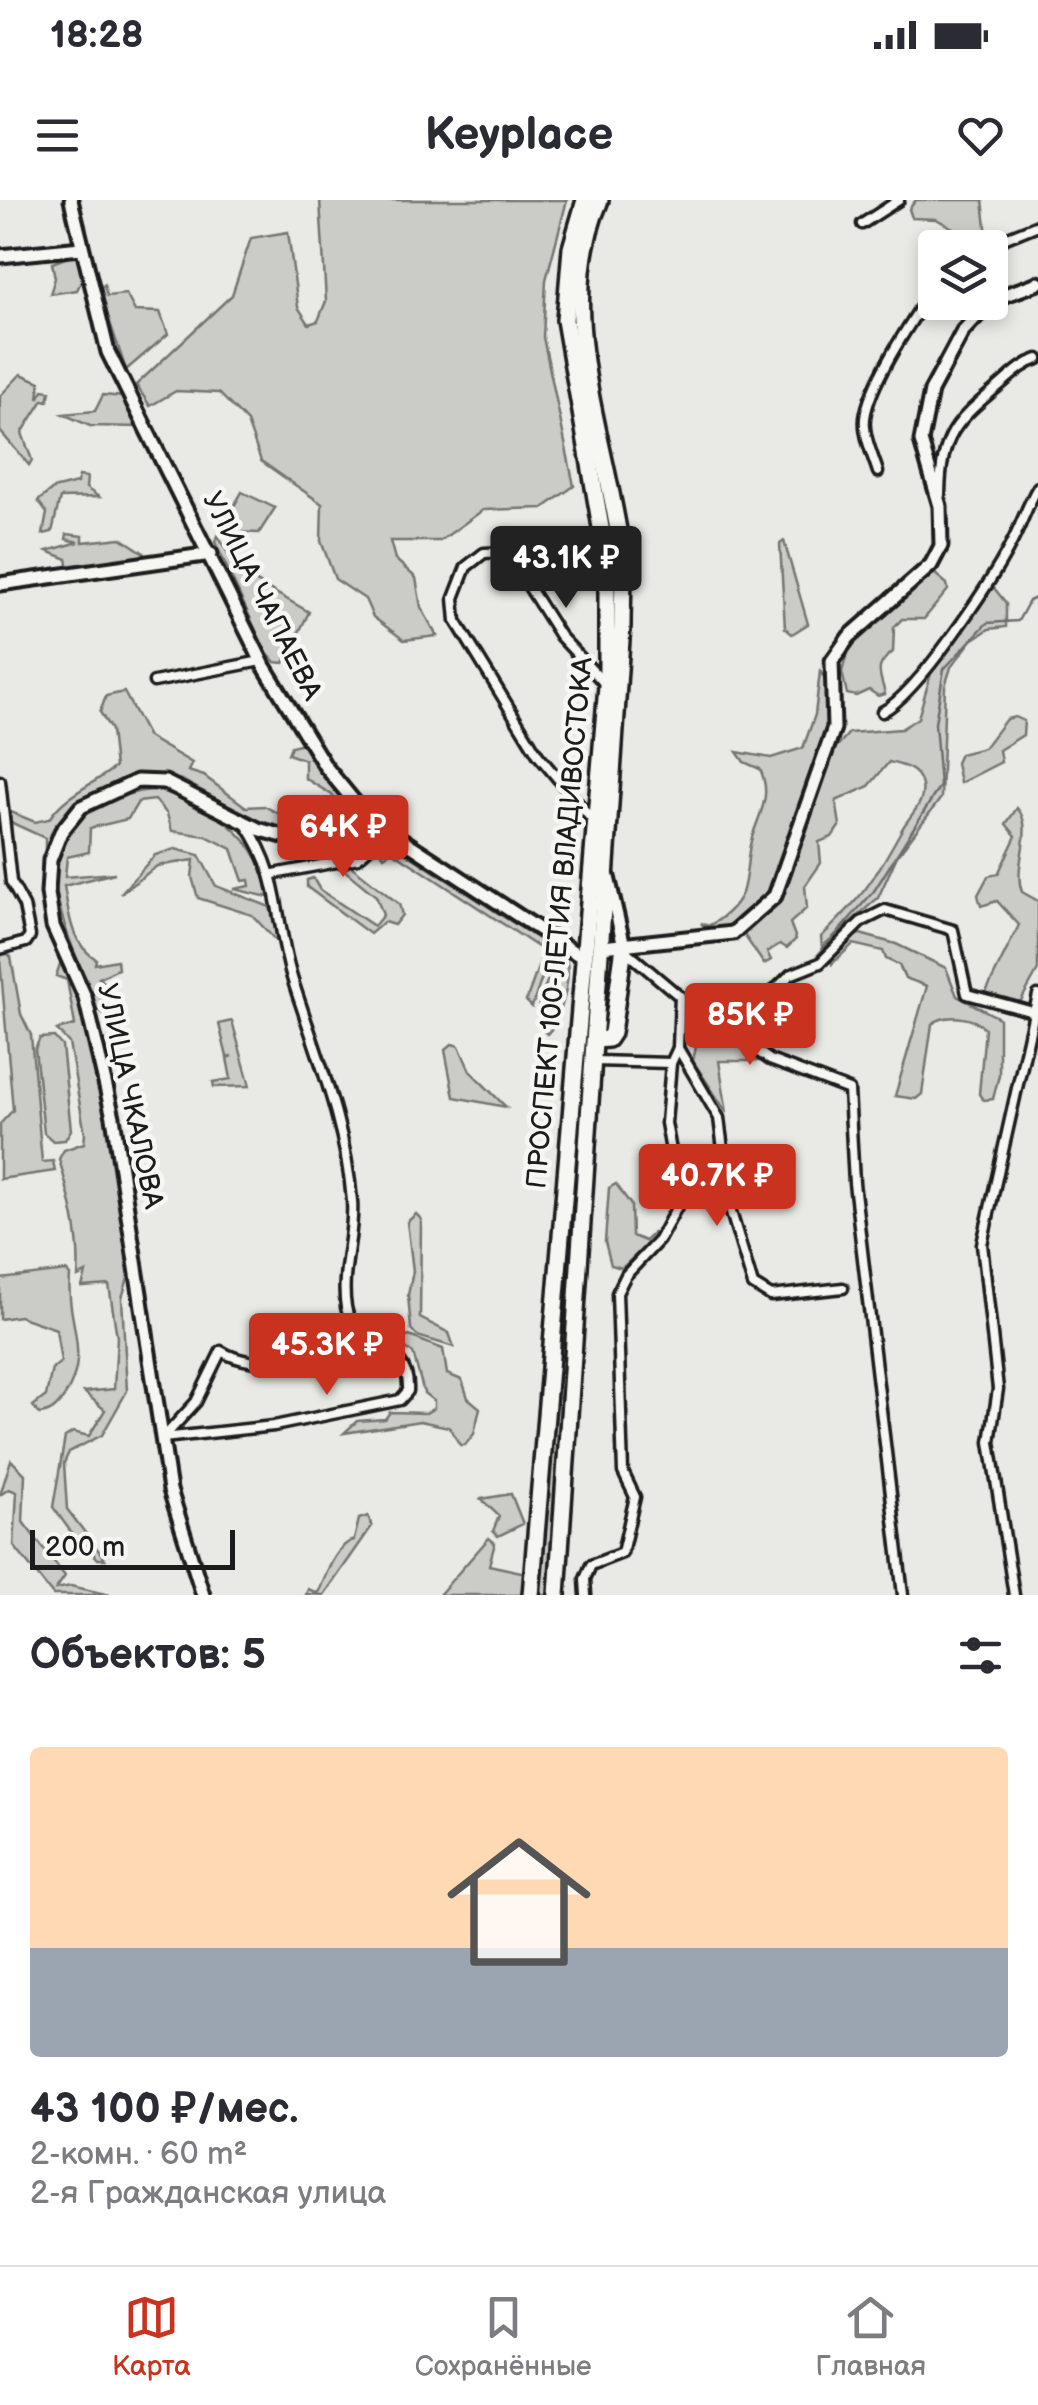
<!DOCTYPE html>
<html lang="ru">
<head>
<meta charset="utf-8">
<style>
	:root { --surface:#fff; --page:#f7f7f7; --text:#2b2b33; --muted:#7c7c81; --line:#e1e1e2; --accent:#c8321e }
	body { margin:0; font-family:"Balsamiq Sans",sans-serif; background:var(--page); color:var(--text); height:100vh; display:flex; flex-direction:column; font-size:38px; white-space:nowrap }
	* { box-sizing:border-box; margin:0 }
	p { font-size:32px; color:var(--muted) }
	.icon { flex:none; width:55px; height:55px; fill:none; stroke:currentColor; stroke-width:2; stroke-linecap:round; stroke-linejoin:round }
	.map { position:relative; height:1395px; overflow:hidden }
	.details { display:flex; flex-direction:column; background:var(--surface); flex:1 }
	.details>* { flex:none }
	.controls { position:absolute; left:918px; top:30px; display:grid; gap:20px }
	.controls a { display:grid; place-items:center; width:90px; height:90px; border-radius:10px; background:var(--surface); box-shadow:0 5px 15px #0003; font-size:50px }
	.scale { position:absolute; left:30px; bottom:25px; width:205px; box-sizing:border-box; padding-left:10px; border:5px solid #1c1c1c; border-top:0; font-size:28px; line-height:35px; white-space:nowrap; color:#1c1c1c; -webkit-text-stroke:8px #f6f6f2; paint-order:stroke }
	.price { position:absolute; translate:-50% -85px; padding:0 22px; border-radius:10px; background:var(--accent); color:#fff; font-size:32px; line-height:65px; filter:drop-shadow(0 2px 5px #0008) }
	.price::after { content:''; position:absolute; left:50%; top:60px; width:30px; height:22px; margin-left:-15px; background:inherit; clip-path:polygon(0 0,100% 0,50% 100%) }
	.price.active { background:#222; color:#fff }
	ul { padding:0; list-style:none }
	li { display:grid; align-content:center; gap:20px; height:530px; padding:0 30px }
	li span { display:grid; place-items:center; height:310px; border-radius:10px; color:#555 }
	li>.icon { margin-inline-start:auto }
	span .icon { width:180px; height:180px; fill:#fffc; stroke-width:1 }
	li b { font-size:42px }
	h2 { display:flex; justify-content:space-between; align-items:center; height:120px; padding:0 30px; font-size:42px }
	.status { display:flex; justify-content:space-between; align-items:center; height:70px; padding:0 50px; background:var(--surface); direction:ltr }
	.status svg { height:28px; fill:currentColor }
	header { display:flex; justify-content:space-between; align-items:center; height:130px; padding:0 30px; background:var(--surface); font-size:45px; font-weight:700 }
	.menu { display:flex; justify-content:space-around; align-items:center; height:140px; border-top:2px solid var(--line); background:var(--surface); font-size:28px; color:var(--muted) }
	.menu a { display:grid; justify-items:center; gap:5px }
	.menu .active { color:var(--accent) }
	.map>svg:first-child { display:block }
	.green { fill:#cbcbc7; stroke:#747472; stroke-width:2.5 }
	.lines { fill:none; stroke-linecap:round; stroke-linejoin:round }
	.stream { stroke:#6d6d6c; stroke-width:2.5 }
	.street-casing { stroke:#1c1c1c; stroke-width:15 }
	.secondary-casing { stroke:#1c1c1c; stroke-width:19 }
	.highway-casing { stroke:#1c1c1c; stroke-width:22 }
	.street { stroke:#f6f6f2; stroke-width:8 }
	.secondary { stroke:#f6f6f2; stroke-width:11 }
	.highway { stroke:#f6f6f2; stroke-width:15 }
	.labels { text-anchor:middle; dominant-baseline:central; stroke-width:9; stroke-linejoin:round; paint-order:stroke }
	.street-label { font-size:28px; fill:#1c1c1c; stroke:#f6f6f2 }
</style>
</head>
<body>
<div class="status"><b>18:28</b><svg viewBox="0 0 49 12"><path d="M0 12V9h3v3zM5 12V6h3v6zM10 12V3h3v9zM15 12V0h3v12zM26 1h20v11H26zM47 4h2v5h-2z"/></svg></div>
<header><svg class="icon" aria-label="menu" viewBox="0 0 24 24"><path d="M4 6h16M4 12h16M4 18h16"/></svg>Keyplace<svg class="icon" aria-label="heart" viewBox="0 0 24 24"><path d="M12 20l-8-8c-3-5 5-10 8-4 3-6 11-1 8 4z"/></svg></header>
<div class="map">
<svg width="1038" height="1395" viewBox="0 0 1038 1395">
	<rect width="100%" height="100%" fill="#e9e9e5"/>
	<filter id="ink" filterUnits="userSpaceOnUse"><feTurbulence type="fractalNoise" baseFrequency=".01" numOctaves="2"/><feDisplacementMap in="SourceGraphic" scale="20" xChannelSelector="R" yChannelSelector="G"/><feConvolveMatrix kernelMatrix="1 2 1 2 8 2 1 2 1" color-interpolation-filters="sRGB"/></filter>
	<g filter="url(#ink)">
		<g class="green">
			<polygon points="320,0 567,0 546,80 543,137 574,286 543,308 483,310 440,341 390,341 395,359 416,378 421,407 437,436 404,440 373,417 365,399 335,379 321,341 322,304 261,261 247,222 219,193 176,191 150,206 136,185 232,95 251,38 288,32 298,107 309,124 318,121 326,101"/>
			<polygon points="916,0 983,0 987,36 977,41 936,19 912,18 909,9"/>
			<polygon points="76,54 83,78 77,90 50,94 55,78 52,63"/>
			<polygon points="104,85 107,96 126,94 135,111 160,112 168,134 126,170 99,90"/>
			<polygon points="21,174 40,182 38,199 43,190 50,191 48,201 43,200 22,233 32,260 29,265 0,231 0,196"/>
			<polygon points="103,195 124,197 141,227 90,226 63,214 95,211"/>
			<polygon points="79,276 87,277 86,288 99,297 60,298 52,332 43,334 47,313 38,301 53,289 77,283"/>
			<polygon points="242,292 275,308 259,333 231,332 224,324"/>
			<polygon points="67,334 83,336 83,342 121,338 144,353 136,361 69,369 67,359 47,351 79,342 66,339"/>
			<polygon points="218,336 239,372 309,412 284,463 275,462 266,452 215,342"/>
			<polygon points="784,341 808,424 792,434 785,428 780,344"/>
			<path d="M934 373 947 384 948 390 924 419H902L894 427 893 452C872 467 881 475 885 494L878 496 869 490 856 496 847 494 842 472 849 446Z"/>
			<path d="M994 388 1006 403V427L989 429 972 440 951 467 945 486 941 598 897 656 878 698 822 747 821 737C863 696 873 682 901 631 909 615 928 602 921 582 917 568 901 565 889 562L869 586 836 601 840 625 832 637 819 642 821 663 805 686 807 708 790 723 796 739 787 748 780 744 767 752 771 760 764 764 742 732 779 699 832 552 849 533 901 529 918 518 934 463 987 389Z"/>
			<path d="M820 471C852 515 809 575 794 618 786 640 786 666 776 686 765 707 728 732 705 728L701 723 708 726C721 720 736 707 742 693 747 678 747 660 750 645 756 617 774 599 760 569L744 562 737 552 771 558 803 548 815 515Z"/>
			<path d="M124 492 148 537 192 563 188 571 204 576 246 607 264 606 325 638 262 624 182 580 140 575 72 606 45 652V638L10 622 11 612 35 622 49 619C65 594 92 586 115 567L111 530 100 512 106 496Z"/>
			<polygon points="1015,517 1024,521 1023,535 999,550 1001,562 960,583 956,563 960,554 984,548 1006,519"/>
			<polygon points="304,543 364,624 350,622 332,595 305,578 305,560 288,554 291,546"/>
			<path d="M152 590C205 598 265 639 268 697L234 689 250 686 249 680 243 681 232 649 206 636 172 631 167 614 155 600 138 602 128 619 90 628 89 652 67 657 65 677 115 673 64 686C69 713 70 743 96 759L95 764 117 760 118 769 99 778 105 783 99 790 107 816 97 809C76 748 13 646 100 606 118 598 132 591 152 590Z"/>
			<path d="M1017 608C1036 628 1012 665 1022 692L1038 701V770L1019 804 985 794 1019 725 997 701 981 706 978 695 988 676 998 674 1016 636 1006 624Z"/>
			<polygon points="390,643 552,748 532,807 526,801 544,751 392,651 384,656 379,649"/>
			<polygon points="175,649 199,655 216,686 270,707 279,744 252,715 198,698 192,677 194,660 157,666 120,694 155,655"/>
			<polygon points="351,666 399,704 402,715 394,725 384,722 370,734 307,687 307,680 313,678 320,690 374,726 383,715 376,696 344,670"/>
			<path d="M860 734 896 744 946 768 957 796 999 818V875L993 899 983 900 979 894 985 829C974 816 945 813 932 824L922 894 916 899 895 896 927 786 905 778 899 765 886 759 883 751 853 744 832 764 831 758 850 738Z"/>
			<polygon points="7,753 11,757 21,814 31,835 42,962 53,961 55,971 0,979 0,924 13,910 0,759 0,754"/>
			<path d="M564 755C574 771 561 822 547 834 525 818 548 781 557 760Z"/>
			<path d="M62 758 89 832 110 928 132 1065 122 1098 127 1191 102 1235 69 1252 64 1263 67 1309 105 1359H98L85 1344 81 1346 53 1307 65 1237 73 1232 89 1236 105 1210 84 1192 114 1189 117 1137 109 1085 82 1087 86 1073 78 1077C81 1036 70 998 59 959L64 950 84 943 85 934 69 843 57 830 75 825 67 780 56 776Z"/>
			<polygon points="591,772 552,1395 540,1395"/>
			<polygon points="232,821 250,886 214,887 213,882 231,879 227,858 232,856 227,857 219,824"/>
			<polygon points="701,822 710,823 763,861 719,861 727,913 693,861"/>
			<polygon points="54,837 62,846 71,930 65,940 53,941 44,933 35,849 40,838"/>
			<polygon points="452,844 459,846 470,871 506,907 454,897 445,850"/>
			<polygon points="616,984 631,1005 632,1036 645,1041 653,1033 655,1037 622,1068 611,1065 605,1042 609,988"/>
			<polygon points="416,1014 421,1019 420,1118 449,1133 454,1147 417,1136 411,1129 408,1095 413,1071 407,1022"/>
			<path d="M66 1071 70 1075C65 1122 93 1153 64 1197 57 1207 51 1213 39 1214L33 1206 46 1196 52 1169 61 1162 56 1129 19 1116 0 1119V1079Z"/>
			<polygon points="409,1136 443,1149 447,1174 462,1180 468,1198 480,1208 474,1234 465,1245 460,1245 449,1227 420,1221 344,1233 357,1221 385,1219 390,1212 426,1213 434,1208 434,1201 424,1193 413,1153 401,1145 401,1139"/>
			<polygon points="11,1260 25,1274 23,1322 65,1376 56,1389 71,1386 110,1395 53,1395 14,1346 17,1292 9,1289 0,1295"/>
			<polygon points="511,1294 523,1324 498,1336 493,1331 499,1316 481,1299"/>
			<path d="M368 1316 372 1326 324 1395 306 1394 308 1389 318 1393C324 1381 335 1344 354 1340L359 1319Z"/>
			<polygon points="489,1338 495,1343 489,1365 526,1373 526,1395 439,1395"/>
		</g>
		<g class="lines">
			<polyline class="stream" points="809,765 874,691 940,586 935,523 944,469 987,423 1018,421 1029,401 1038,397"/>
			<g class="street-casing">
				<g id="street">
					<polyline points="862,24 899,0"/>
					<polyline points="981,48 1038,25"/>
					<path d="M878 272C873 256 863 235 865 218 869 183 915 116 935 85"/>
					<path d="M940 295C941 235 955 222 1000 185 1012 175 1022 164 1038 159"/>
					<polyline points="154,482 261,461"/>
					<path d="M882 512C918 493 990 384 1011 344 1021 326 1027 305 1038 287"/>
					<polyline points="0,581 11,682 24,706 30,736 26,742 0,749"/>
					<polyline points="593,621 538,555 456,421 454,398 466,367 484,353 507,352 560,436 607,486"/>
					<polyline points="274,674 358,658 367,650 368,641"/>
					<polyline points="627,752 684,800 770,860 849,890 854,983 903,1395"/>
					<polyline points="714,817 752,812 790,775 820,763 861,722 885,710 953,730 967,794 1033,812"/>
					<polyline points="678,848 719,918 731,1012 753,1085 771,1096 843,1088"/>
					<polyline points="594,861 671,863"/>
					<path d="M163 1238 274 1226 400 1200 408 1191C411 1141 353 1150 346 1107 340 1073 355 1035 352 1001 346 924 316 853 293 781 274 721 283 678 245 623"/>
					<path d="M163 1238 196 1202 221 1151C255 1173 328 1161 361 1137"/>
					<polyline points="586,1395 585,1379 591,1365 622,1353 635,1297 623,1272 617,1093 626,1075 659,1040 680,1001 666,923 671,863 678,848 680,796"/>
					<polyline points="1014,1395 990,1242 998,1189 982,1044 1038,795"/>
				</g>
			</g>
			<g class="secondary-casing">
				<g id="secondary">
					<polyline points="71,0 108,152 264,466 325,566 366,616 583,758"/>
					<polyline points="0,56 81,48"/>
					<polyline points="0,384 211,354"/>
					<polyline points="608,677 624,746"/>
					<polyline points="602,747 733,733 775,696 834,528 832,461 849,437 931,365 941,346 940,306 921,241 931,191 963,131 977,116 1005,95 1038,83"/>
					<polyline points="203,1395 170,1290 113,917 85,797 53,726 48,693 50,660 61,632 81,607 137,581 165,582 258,629 297,640 368,641 386,629"/>
				</g>
			</g>
			<g class="highway-casing">
				<g id="highway">
					<polyline points="595,840 608,839 612,833 624,746"/>
					<polyline points="531,1395 607,486 607,362 565,120 571,48 585,0"/>
					<path d="M557 1395 622 425C622 402 624 378 622 356 608 243 551 111 600 0"/>
				</g>
			</g>
			<use href="#street" class="street"/>
			<use href="#secondary" class="secondary"/>
			<use href="#highway" class="highway"/>
		</g>
	</g>
	<g class="labels">
		<g class="street-label">
			<text transform="translate(262 396) rotate(63)">УЛИЦА ЧАПАЕВА</text>
			<text transform="translate(560 723) rotate(-85)">ПРОСПЕКТ 100-ЛЕТИЯ ВЛАДИВОСТОКА</text>
			<text transform="translate(130 896) rotate(78)">УЛИЦА ЧКАЛОВА</text>
		</g>
	</g>
</svg>
<div class="controls">
<a><svg class="icon" aria-label="layers" viewBox="0 0 24 24"><path d="M12 4l9 5-9 5-9-5zM3 14l9 5 9-5"/></svg></a>
</div>
<div class="scale">200 m</div>
<b class="price active" style="left:566px;top:411px">43.1K ₽</b>
<b class="price" style="left:343px;top:680px">64K ₽</b>
<b class="price" style="left:750px;top:868px">85K ₽</b>
<b class="price" style="left:717px;top:1029px">40.7K ₽</b>
<b class="price" style="left:327px;top:1198px">45.3K ₽</b>
</div>
<section class="details">
<h2>Объектов: 5<svg class="icon" aria-label="filters" viewBox="0 0 24 24"><path d="M4 7h16M4 17h16"/><circle cx="9" cy="7" r="2"/><circle cx="15" cy="17" r="2"/></svg></h2>
<ul>
<li><span style="background:linear-gradient(#ffd9b3 65%,#9aa5b1 0)"><svg class="icon" aria-label="home" viewBox="0 0 24 24"><path d="M3 11l9-7 9 7M6 9v11h12V9"/></svg></span><div><b>43 100 ₽/мес.</b><p>2-комн. · 60 m²</p><p>2-я Гражданская улица</p></div></li>
</ul>
</section>
<nav class="menu">
<a class="active"><svg class="icon" aria-label="map" viewBox="0 0 24 24"><path d="M3 6l6-2 6 2 6-2v14l-6 2-6-2-6 2zM9 4v14M15 6v14"/></svg>Карта</a>
<a><svg class="icon" aria-label="saved" viewBox="0 0 24 24"><path d="M7 4h10v16l-5-4-5 4z"/></svg>Сохранённые</a>
<a><svg class="icon" aria-label="home" viewBox="0 0 24 24"><path d="M3 11l9-7 9 7M6 9v11h12V9"/></svg>Главная</a>
</nav>
</body>
</html>
